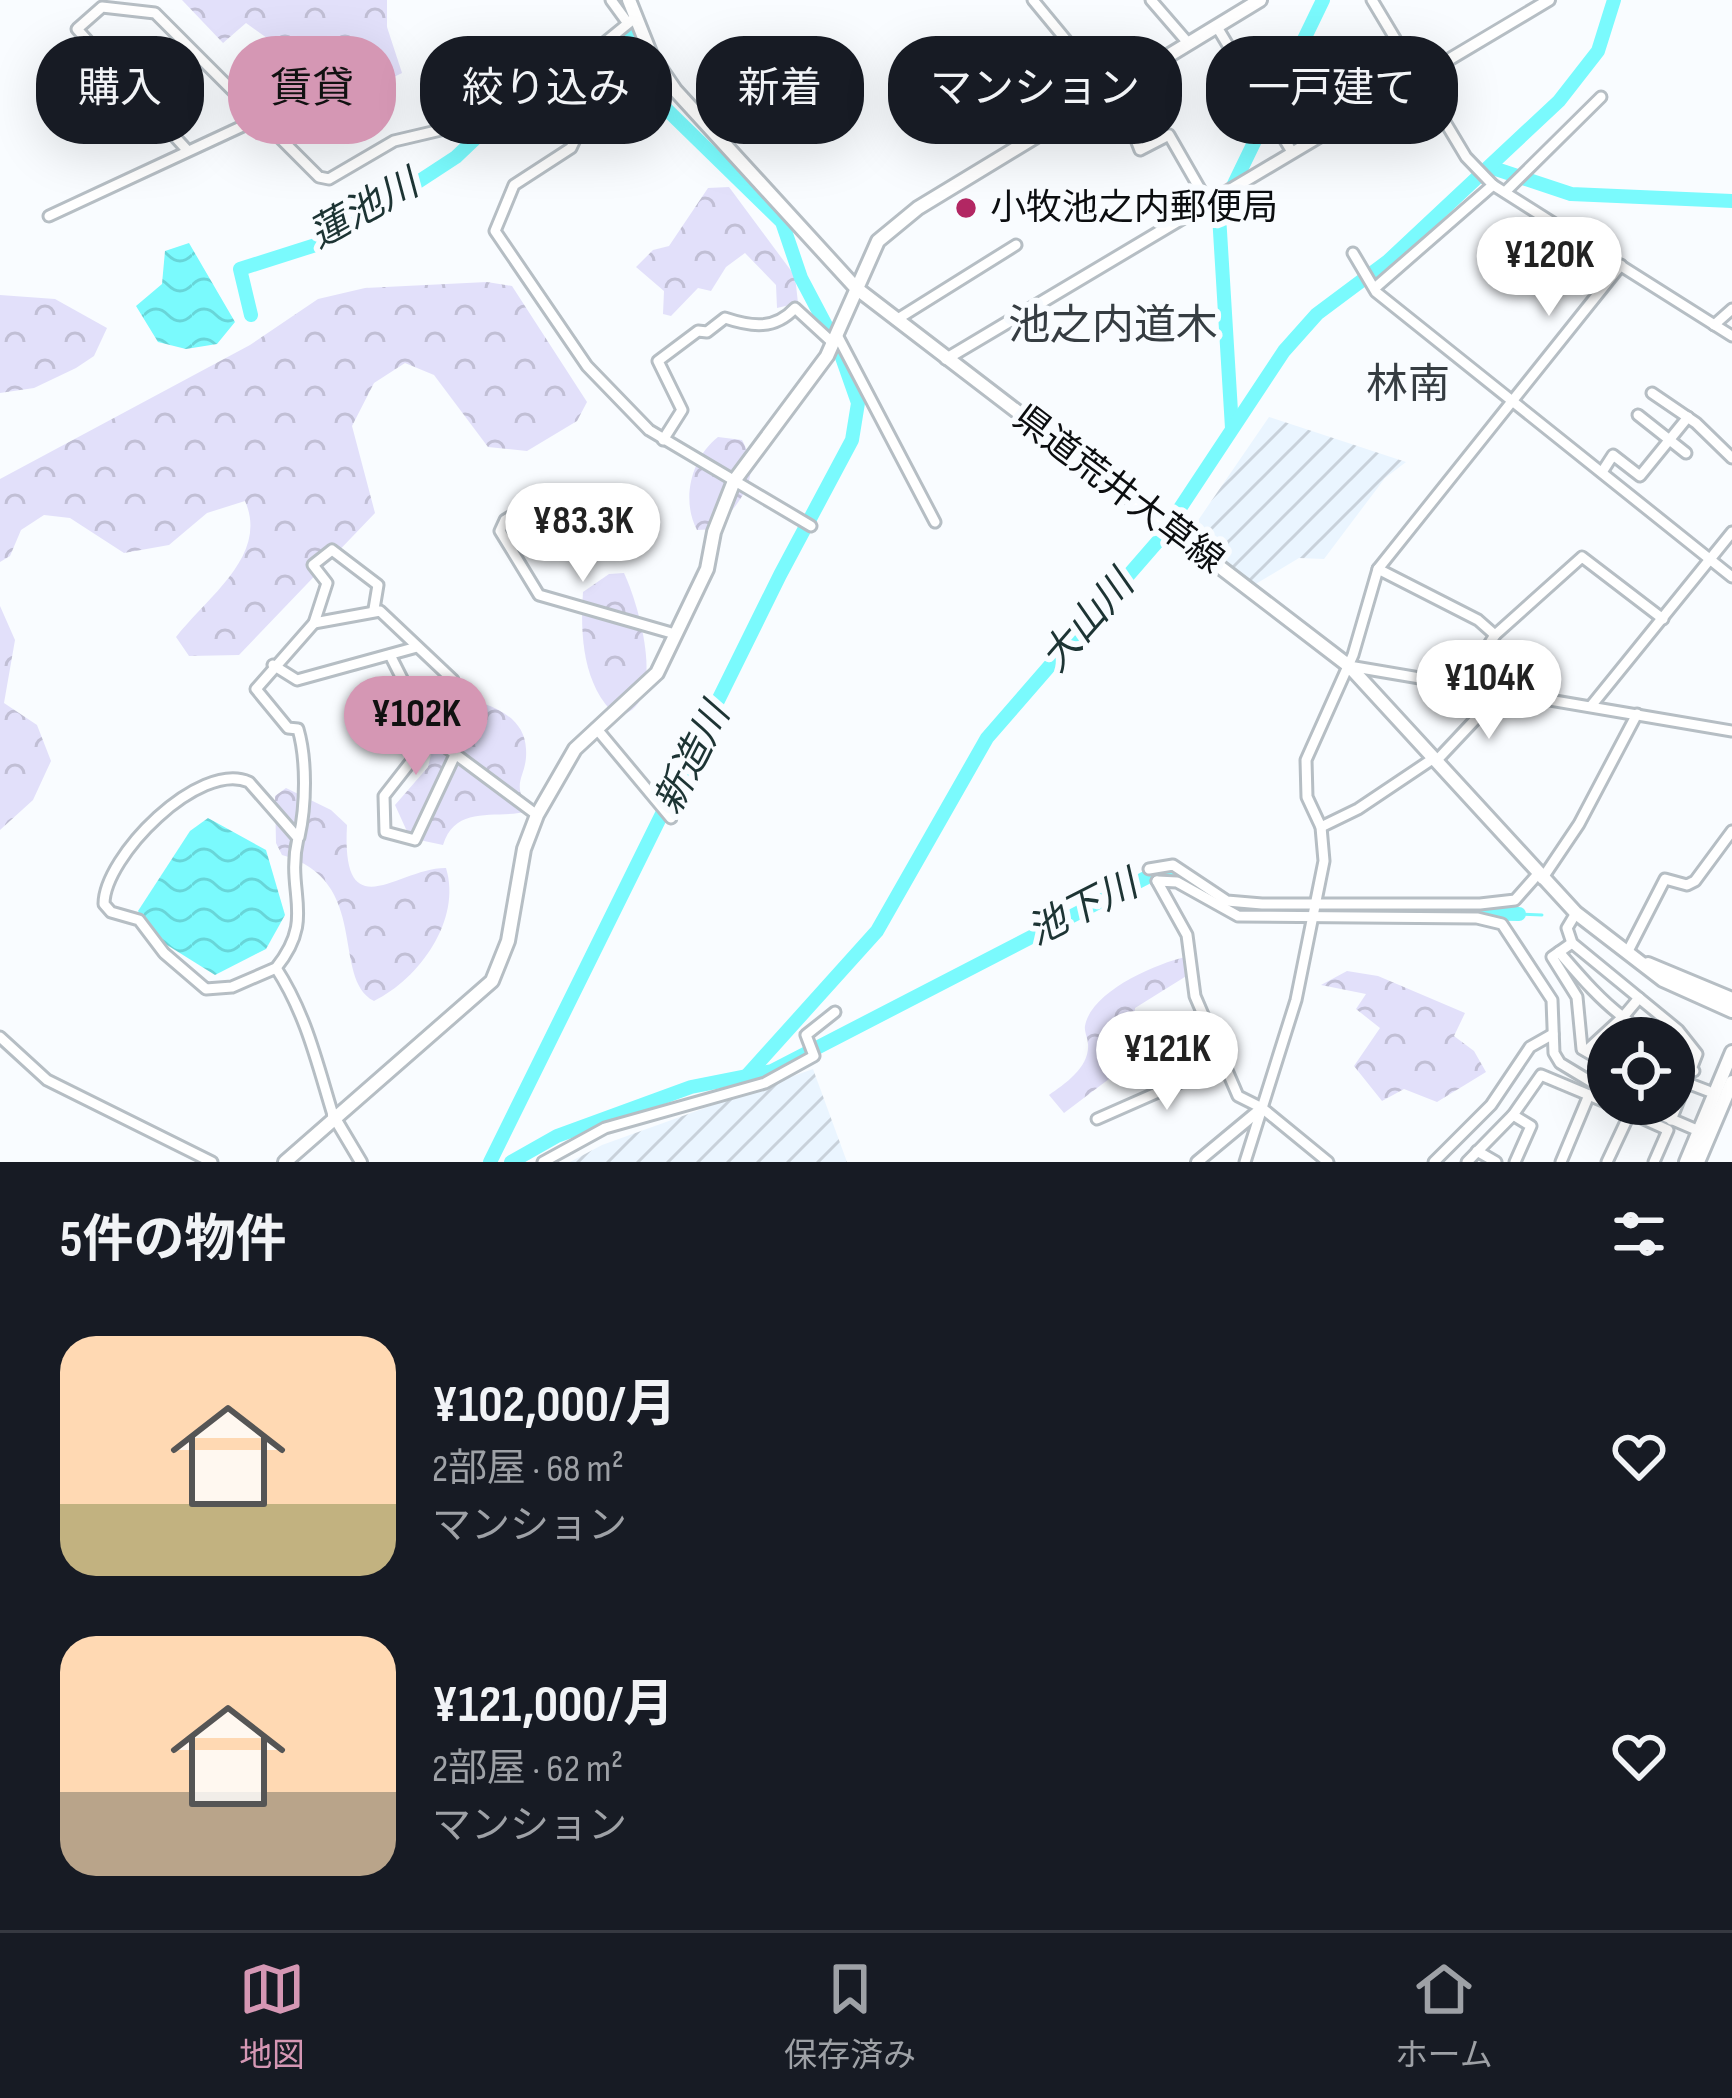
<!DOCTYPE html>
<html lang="ja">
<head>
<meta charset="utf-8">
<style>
	:root { --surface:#171b24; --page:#20242c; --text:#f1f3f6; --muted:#9ea1a6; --line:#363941; --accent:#d597b4 }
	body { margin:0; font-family:"Sofia Sans Condensed","Noto Sans JP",sans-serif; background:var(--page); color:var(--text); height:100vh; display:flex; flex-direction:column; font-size:45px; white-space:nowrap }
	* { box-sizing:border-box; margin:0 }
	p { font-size:39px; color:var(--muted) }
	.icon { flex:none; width:66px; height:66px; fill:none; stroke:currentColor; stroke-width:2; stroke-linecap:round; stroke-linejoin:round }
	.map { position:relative; height:1162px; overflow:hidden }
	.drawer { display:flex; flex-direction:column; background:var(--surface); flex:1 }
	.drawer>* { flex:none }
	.guide { position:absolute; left:36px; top:36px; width:1662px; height:108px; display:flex; gap:24px }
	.buttons { position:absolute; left:1587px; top:1017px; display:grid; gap:24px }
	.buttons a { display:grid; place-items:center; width:108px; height:108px; border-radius:50%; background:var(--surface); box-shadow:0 12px 48px #0002; font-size:60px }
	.price { position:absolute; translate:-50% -102px; padding:0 27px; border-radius:42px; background:#fff; color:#222; font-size:39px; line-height:78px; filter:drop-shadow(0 3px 6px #0008) }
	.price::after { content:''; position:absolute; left:50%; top:72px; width:36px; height:27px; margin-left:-18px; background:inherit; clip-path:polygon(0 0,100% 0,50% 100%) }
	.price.selected { background:var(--accent); color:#111 }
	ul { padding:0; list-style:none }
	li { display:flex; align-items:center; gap:36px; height:300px; padding:0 60px }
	li span { display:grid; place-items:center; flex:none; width:336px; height:240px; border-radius:36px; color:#555 }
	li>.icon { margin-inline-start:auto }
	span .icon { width:144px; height:144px; fill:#fffc; stroke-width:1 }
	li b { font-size:51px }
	h2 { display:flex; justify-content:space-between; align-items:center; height:144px; padding:0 60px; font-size:51px }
	.pill { padding:0 42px; border-radius:48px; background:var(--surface); box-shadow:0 12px 48px #0002; font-size:42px; line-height:108px }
	.pill.selected { background:var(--accent); color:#111 }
	.menu { display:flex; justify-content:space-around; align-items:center; height:168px; border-top:3px solid var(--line); background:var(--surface); font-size:33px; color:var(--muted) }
	.menu a { display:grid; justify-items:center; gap:6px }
	.menu .selected { color:var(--accent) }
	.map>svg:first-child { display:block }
	.industrial { fill:url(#industrial-furrows) }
	.forest { fill:url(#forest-crowns) }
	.water { fill:url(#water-waves) }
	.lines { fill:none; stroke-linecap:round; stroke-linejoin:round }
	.stream { stroke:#7afafd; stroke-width:3 }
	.river { stroke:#7afafd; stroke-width:14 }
	.minor-casing { stroke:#b6bec4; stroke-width:15 }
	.tertiary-casing { stroke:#b6bec4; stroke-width:16 }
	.secondary-casing { stroke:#b6bec4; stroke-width:18 }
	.minor { stroke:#fff; stroke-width:9 }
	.tertiary { stroke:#fff; stroke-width:10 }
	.secondary { stroke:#fff; stroke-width:12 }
	.poi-dot { fill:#b22763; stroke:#f9fcff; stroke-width:4.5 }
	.labels { text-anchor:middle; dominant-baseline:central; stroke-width:12; stroke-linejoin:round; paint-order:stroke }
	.poi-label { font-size:36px; fill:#0c0e10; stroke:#f9fcff; text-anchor:start }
	.street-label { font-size:36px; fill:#0c0e10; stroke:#f9fcff }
	.water-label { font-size:39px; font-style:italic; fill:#1d3434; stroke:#f9fcff }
	.quarter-label { font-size:42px; fill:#363d42; stroke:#f9fcff }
</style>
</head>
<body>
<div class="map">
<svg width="1732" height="1162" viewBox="0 0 1732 1162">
	<defs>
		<pattern id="industrial-furrows" width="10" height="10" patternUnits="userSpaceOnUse" patternTransform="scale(3)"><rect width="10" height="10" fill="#eaf5ff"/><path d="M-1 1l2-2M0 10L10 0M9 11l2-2" fill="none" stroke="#c8d1da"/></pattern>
		<pattern id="forest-crowns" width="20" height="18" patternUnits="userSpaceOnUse" patternTransform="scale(3)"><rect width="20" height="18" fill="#e2e0fa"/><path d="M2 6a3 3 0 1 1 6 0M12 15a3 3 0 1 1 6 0" fill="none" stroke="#c1bfd5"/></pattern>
		<pattern id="water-waves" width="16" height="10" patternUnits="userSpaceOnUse" patternTransform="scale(3)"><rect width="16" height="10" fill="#7afafd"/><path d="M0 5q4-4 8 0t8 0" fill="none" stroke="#68d5d8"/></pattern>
	</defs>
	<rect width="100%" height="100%" fill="#f9fcff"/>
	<g class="industrial">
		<polygon points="1269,417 1406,462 1385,478 1324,559 1299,558 1254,585 1188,535"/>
		<polygon points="813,1069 847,1162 570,1162 602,1145"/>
	</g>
	<g class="forest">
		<polygon points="182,0 387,0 387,27 402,73 349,99 334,70 309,68 246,23 223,43"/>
		<polygon points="729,187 795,276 798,303 777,308 776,285 745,253 726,267 711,291 698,288 671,316 663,314 664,291 636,267 653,250 669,246 708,188"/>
		<path d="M487 282 512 286 587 402 577 421 527 451 488 447 434 375 405 363 374 383 352 426 375 513 239 655 189 656 176 637C208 596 269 555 245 501L207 513 169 545 124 553 70 518 44 515 21 530 10 556 0 562V479L250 345 318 299 365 288Z"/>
		<polygon points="0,295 55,299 107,328 94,356 76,368 34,388 0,393"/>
		<path d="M718 437 742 440C763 478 742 498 717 529L697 530C681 500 691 458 718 437Z"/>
		<path d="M624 573C639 605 670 710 616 716 583 685 580 637 583 592L609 574Z"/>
		<polygon points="0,606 15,640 4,703 37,725 51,761 33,800 0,830"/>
		<path d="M455 699C484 700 525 714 526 749 528 778 509 780 529 811 497 820 456 803 443 845L410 838 395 805 428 767 441 713Z"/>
		<path d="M286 788 331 810 347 825C341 932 399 867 446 868 462 920 419 979 374 1001 330 978 372 880 282 855L276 843 275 796Z"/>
		<path d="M1185 957 1188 975 1135 1008 1133 1031 1142 1054 1064 1113 1049 1095C1065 1084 1090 1067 1088 1044 1088 1039 1084 1031 1085 1026 1091 991 1156 964 1185 957Z"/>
		<polygon points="1347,971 1378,976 1465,1013 1454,1036 1474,1051 1486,1072 1437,1102 1404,1089 1382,1101 1354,1066 1380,1028 1356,1009 1366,994 1321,985"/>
	</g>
	<g class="water">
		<polygon points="189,243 235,322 217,344 186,349 158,342 136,306 162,284 165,251"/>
		<polygon points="208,818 266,850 285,915 266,949 215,975 159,940 138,911 190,831"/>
	</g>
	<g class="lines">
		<polyline class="stream" points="1519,914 1542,915"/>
		<g class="river">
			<polyline points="615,0 627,14"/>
			<polyline points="633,26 659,102 782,222 801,278 830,333"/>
			<polyline points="1493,168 1571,194 1732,201"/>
			<polyline points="251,315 240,269 322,243 346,229 456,157 499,116 584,70 615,36 633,26"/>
			<polyline points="1232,428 1219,215 1323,0"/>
			<polyline points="1219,904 1238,910 1519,914"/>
			<polyline points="742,1081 877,931 987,738 1159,540 1284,351 1317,314 1388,261 1559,101 1598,51 1614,0"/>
			<polyline points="490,1162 780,575 852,440 858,403 839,349"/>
			<polyline points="511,1162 557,1136 691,1087 772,1071 1159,871 1179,876 1200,892"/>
		</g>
		<g class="minor-casing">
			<g id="minor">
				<polyline points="611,0 627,22"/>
				<polyline points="1033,0 1109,92"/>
				<polyline points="1151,0 1189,44"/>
				<polyline points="1372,0 1466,157 1493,185 1732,336"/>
				<polyline points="1217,27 1292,152"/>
				<polyline points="659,69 582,125 571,148 514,185 495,231 587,366 649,430 811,526"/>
				<polyline points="1132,78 1157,118 1133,132 1140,150 1169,135 1208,203"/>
				<polyline points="187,150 77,29 102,7 155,13 319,177 329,179 394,141 445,129 571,70 636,17"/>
				<polyline points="1505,192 1601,97"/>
				<polyline points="49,216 260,118"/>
				<polyline points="1353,253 1376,292 1732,577"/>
				<polyline points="1376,287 1493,185"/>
				<polyline points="896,320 1016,245"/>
				<polyline points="1714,325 1732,309"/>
				<polyline points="837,335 935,522"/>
				<polyline points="1652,393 1696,423 1732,458"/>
				<polyline points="1638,415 1686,453"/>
				<path d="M663 440 682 410 658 361 698 331 707 332 725 318C752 327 775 330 795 308L833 343"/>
				<polyline points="1602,472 1613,455 1640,476 1688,417"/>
				<polyline points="532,504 505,520 500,531 539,595 675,634"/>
				<polyline points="1378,569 1478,620 1495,635 1464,684"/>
				<polyline points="314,623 380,611 453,680 452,688 417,707"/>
				<polyline points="1495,635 1582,557 1663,619"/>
				<polyline points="390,655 431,736 537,815"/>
				<polyline points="273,665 297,680 417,647"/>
				<polyline points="1349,666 1732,731"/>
				<polyline points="1591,706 1732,532"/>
				<polyline points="596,728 671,818"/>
				<polyline points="431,736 384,796 385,832 415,840 455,755"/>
				<polyline points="1439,758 1502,691"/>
				<polyline points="1321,827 1358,809 1434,758"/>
				<path d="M298 838 249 782C199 760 104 857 104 904L111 912 139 920 164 953 206 989 232 987 276 968C317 917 285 894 298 838L299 837C306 806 307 760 298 729L288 728 256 689 314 623 327 583 313 565 332 550 378 585 374 609"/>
				<polyline points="1149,869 1173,865 1227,901 1262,904 1480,904 1515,900 1538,874"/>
				<polyline points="1542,879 1579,824 1637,714"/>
				<polyline points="1157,881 1177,882 1238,916 1477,918 1502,924 1552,1000 1554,1053 1560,1063 1608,1092"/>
				<polyline points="1157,881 1187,935 1195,996 1238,1096 1262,1108 1328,1162"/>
				<polyline points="1576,913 1567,928 1572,943 1678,1030 1697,1054 1671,1120"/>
				<polyline points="1572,943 1552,957 1577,997 1582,1049 1608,1064"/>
				<path d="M1559 952C1579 975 1599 999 1623 1017L1586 1051"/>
				<polyline points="1627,953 1665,879 1687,885 1695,881 1732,831"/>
				<path d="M276 968C306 1014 317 1063 333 1115"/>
				<polyline points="1639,998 1623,1017 1648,1038"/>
				<polyline points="0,1037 47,1080 212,1162"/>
				<polyline points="1674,1059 1694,1071"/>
				<polyline points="1674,1078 1708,1091"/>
				<polyline points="1610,1104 1668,1130 1654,1162"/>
				<polyline points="1636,1104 1699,1131"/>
				<polyline points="1513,1115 1531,1126 1515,1162"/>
				<polyline points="1097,1119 1222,1064"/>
				<polyline points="1477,1151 1496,1162"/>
				<polyline points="543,1162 605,1128 765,1083 814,1056 806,1035 835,1012"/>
				<polyline points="1245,1162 1296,1000 1324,861 1321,827 1307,797 1306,760 1353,655 1378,569 1621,265"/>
				<polyline points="1434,1162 1491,1105 1530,1047 1553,1034"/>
				<polyline points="1467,1162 1513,1115 1541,1075 1608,1103"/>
				<polyline points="1561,1162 1589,1095"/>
				<polyline points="1607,1162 1630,1113"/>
			</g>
		</g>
		<g class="tertiary-casing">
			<g id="tertiary">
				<polyline points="946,359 1549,0"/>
				<polyline points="333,1115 361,1162"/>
				<polyline points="1197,1162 1262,1108"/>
			</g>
		</g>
		<g class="secondary-casing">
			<g id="secondary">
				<polyline points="629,0 651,55 675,90 856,288 1349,666 1576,913 1663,980 1732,1011"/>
				<polyline points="1648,964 1732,999"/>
				<polyline points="285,1162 492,981 508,941 524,849 537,815 575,749 657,673 707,569 714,532 734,481 827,356 878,241 918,208 1260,0"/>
				<polyline points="1686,1162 1732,1052"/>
				<polyline points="1698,1162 1732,1082"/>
			</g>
		</g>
		<use href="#minor" class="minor"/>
		<use href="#tertiary" class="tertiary"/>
		<use href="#secondary" class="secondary"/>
	</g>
	<circle class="poi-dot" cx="966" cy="208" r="12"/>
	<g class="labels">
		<g class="poi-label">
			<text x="990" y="208">小牧池之内郵便局</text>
		</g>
		<g class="street-label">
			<text transform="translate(1118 490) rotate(37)">県道荒井大草線</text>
		</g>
		<g class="water-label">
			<text transform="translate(364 210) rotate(-29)">蓮池川</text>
			<text transform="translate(1088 622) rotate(-49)">大山川</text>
			<text transform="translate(693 759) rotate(-63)">新造川</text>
			<text transform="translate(1083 909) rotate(-27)">池下川</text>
		</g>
		<g class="quarter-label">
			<text x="1113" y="326">池之内道木</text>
			<text x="1408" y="385">林南</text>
		</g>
	</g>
</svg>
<div class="buttons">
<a><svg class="icon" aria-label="locate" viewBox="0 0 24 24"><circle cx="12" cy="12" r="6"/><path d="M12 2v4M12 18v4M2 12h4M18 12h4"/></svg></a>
</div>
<b class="price" style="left:1549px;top:319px">¥120K</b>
<b class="price" style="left:583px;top:585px">¥83.3K</b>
<b class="price" style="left:1489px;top:742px">¥104K</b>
<b class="price selected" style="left:416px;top:778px">¥102K</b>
<b class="price" style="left:1167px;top:1113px">¥121K</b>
<div class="guide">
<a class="pill">購入</a>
<a class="pill selected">賃貸</a>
<a class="pill">絞り込み</a>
<a class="pill">新着</a>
<a class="pill">マンション</a>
<a class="pill">一戸建て</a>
</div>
</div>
<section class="drawer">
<h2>5件の物件<svg class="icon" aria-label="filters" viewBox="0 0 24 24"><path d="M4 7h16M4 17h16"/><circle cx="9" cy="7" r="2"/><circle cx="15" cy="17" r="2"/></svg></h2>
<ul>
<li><span style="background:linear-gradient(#ffd9b3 70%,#c2b280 0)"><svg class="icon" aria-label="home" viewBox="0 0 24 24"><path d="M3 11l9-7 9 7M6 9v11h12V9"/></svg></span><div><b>¥102,000/月</b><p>2部屋 · 68 m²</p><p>マンション</p></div><svg class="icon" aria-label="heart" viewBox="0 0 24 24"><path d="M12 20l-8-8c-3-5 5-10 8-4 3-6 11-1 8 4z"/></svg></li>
<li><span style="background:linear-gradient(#ffd9b3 65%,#b9a48a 0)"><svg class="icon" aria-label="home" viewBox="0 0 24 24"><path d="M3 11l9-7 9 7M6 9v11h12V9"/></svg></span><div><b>¥121,000/月</b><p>2部屋 · 62 m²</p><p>マンション</p></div><svg class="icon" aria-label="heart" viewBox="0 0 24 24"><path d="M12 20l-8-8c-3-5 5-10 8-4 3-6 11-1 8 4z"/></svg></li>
</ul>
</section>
<nav class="menu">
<a class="selected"><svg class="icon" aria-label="map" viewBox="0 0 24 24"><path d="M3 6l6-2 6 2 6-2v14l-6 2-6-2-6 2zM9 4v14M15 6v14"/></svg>地図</a>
<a><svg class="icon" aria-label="saved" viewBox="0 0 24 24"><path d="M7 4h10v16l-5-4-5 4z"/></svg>保存済み</a>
<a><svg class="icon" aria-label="home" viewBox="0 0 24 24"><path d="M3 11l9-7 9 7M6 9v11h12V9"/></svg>ホーム</a>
</nav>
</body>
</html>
